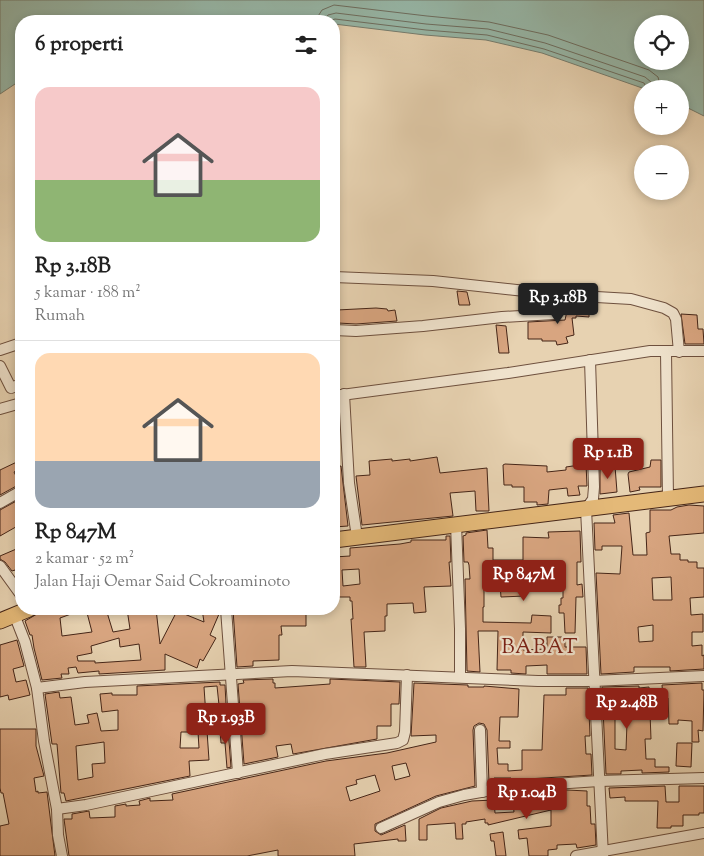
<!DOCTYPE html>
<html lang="id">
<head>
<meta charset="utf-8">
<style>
	:root { --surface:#fff; --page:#f2f2f2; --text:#222; --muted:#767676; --line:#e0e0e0; --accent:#8f2418 }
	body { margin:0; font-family:"Sorts Mill Goudy",serif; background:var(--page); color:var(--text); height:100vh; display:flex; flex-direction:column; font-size:19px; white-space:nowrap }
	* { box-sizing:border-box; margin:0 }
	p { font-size:16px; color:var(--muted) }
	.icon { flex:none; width:28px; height:28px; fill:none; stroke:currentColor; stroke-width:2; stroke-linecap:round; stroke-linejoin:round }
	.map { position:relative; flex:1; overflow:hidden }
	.drawer { position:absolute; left:15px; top:15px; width:325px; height:600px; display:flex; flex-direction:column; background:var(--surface); border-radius:20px; box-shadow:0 2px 8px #0003 }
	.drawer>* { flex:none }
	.controls { position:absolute; left:634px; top:15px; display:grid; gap:10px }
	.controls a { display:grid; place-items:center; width:55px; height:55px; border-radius:50%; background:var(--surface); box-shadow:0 2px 8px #0003; font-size:25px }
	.price { position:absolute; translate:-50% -42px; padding:0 11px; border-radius:5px; background:var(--accent); color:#fff; font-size:16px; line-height:32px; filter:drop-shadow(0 1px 2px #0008) }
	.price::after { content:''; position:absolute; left:50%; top:30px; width:15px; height:11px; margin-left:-8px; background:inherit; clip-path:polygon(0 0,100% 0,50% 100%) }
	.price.current { background:#222; color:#fff }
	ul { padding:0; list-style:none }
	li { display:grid; align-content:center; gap:10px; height:265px; padding:0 20px }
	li+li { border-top:1px solid var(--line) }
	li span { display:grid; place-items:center; height:155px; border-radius:15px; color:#555 }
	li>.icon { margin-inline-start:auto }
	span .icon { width:90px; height:90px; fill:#fffc; stroke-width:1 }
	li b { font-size:21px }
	h2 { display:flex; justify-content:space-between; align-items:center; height:60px; padding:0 20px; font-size:21px }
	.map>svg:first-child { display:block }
	.water { fill:#97b8a9; stroke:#767d6f; fill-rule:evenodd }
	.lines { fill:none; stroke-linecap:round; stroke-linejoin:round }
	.shore { stroke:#6e6e60; stroke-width:1 }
	.building { fill:#d8a580; stroke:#452517; fill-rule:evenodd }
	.minor-casing { stroke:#6e503e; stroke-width:12 }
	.highway-casing { stroke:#452517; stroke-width:17 }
	.minor { stroke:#efe2cc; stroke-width:10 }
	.highway { stroke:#e4b978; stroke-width:15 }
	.labels { text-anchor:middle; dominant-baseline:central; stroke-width:4.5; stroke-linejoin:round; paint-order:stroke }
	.quarter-label { font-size:21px; letter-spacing:1px; fill:#7a1f14; stroke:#efe2cc }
</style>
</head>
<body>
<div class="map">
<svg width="704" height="856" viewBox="0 0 704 856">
	<rect width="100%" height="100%" fill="#e7d2b1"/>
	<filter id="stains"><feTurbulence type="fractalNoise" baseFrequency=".004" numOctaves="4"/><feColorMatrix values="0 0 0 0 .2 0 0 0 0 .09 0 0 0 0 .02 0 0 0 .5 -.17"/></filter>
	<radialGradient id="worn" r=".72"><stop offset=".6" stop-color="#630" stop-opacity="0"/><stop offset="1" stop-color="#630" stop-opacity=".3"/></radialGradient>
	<path class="water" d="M0 0H704V116L680 104V89H645L542 53 486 40 425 35 334 24V21L296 19 276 21H21V80L0 94ZM642 24H680V61H642Z"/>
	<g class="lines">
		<g class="shore">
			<polyline points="315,21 322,10 334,5 427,16 489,22 548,35 649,70 658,77 661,89"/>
			<polyline points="323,21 328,15 336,13 426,24 488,29 545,43 645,77 651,82 654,89"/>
			<polyline points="330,21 335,19 426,30 487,35 544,49 644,83 647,89"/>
		</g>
	</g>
	<g class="building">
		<polygon points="457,291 467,292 470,305 459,305"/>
		<polygon points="569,302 589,303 589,317 576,316 576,318 572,318 574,335 566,337 568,343 557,345 556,341 542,341 542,339 528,339 528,322 565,320"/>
		<polygon points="376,308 387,309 388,311 395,310 397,321 356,324 338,323 337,310"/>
		<polygon points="681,314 697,315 698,329 703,329 704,344 685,344"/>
		<polygon points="496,325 506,326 509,353 499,353"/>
		<polygon points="437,457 440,473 487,468 489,511 476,511 475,491 450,493 453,516 362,525 356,476 370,475 369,461 392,459 392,461 410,459 410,461"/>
		<polygon points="21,460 21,468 14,472 20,484 0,495 0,470"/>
		<polygon points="651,460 661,460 661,487 639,487 640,490 630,492 628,474 629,472 650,467"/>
		<polygon points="505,464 547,466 547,472 566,470 566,467 586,464 587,486 578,486 580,495 568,496 567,488 549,490 548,504 537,505 537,502 524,502 524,487 512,487 512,485 504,485 503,465"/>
		<polygon points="341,466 348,526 334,527 334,467"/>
		<polygon points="615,466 617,492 600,494 600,468"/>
		<polygon points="20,499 21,524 0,536 0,510"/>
		<path d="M689 505 704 506V533L669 536 671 554H680V560H688V562H697V568H704V597L690 598 691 615 703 614V632H692V646L702 645V656L704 655V669L670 671V667H634V672L601 674 596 573 620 574 622 546H602V550H595L594 523H615L613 515 629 513 633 555H647L646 533 650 532V510H671L677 507ZM671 577 672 600H653L652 578ZM653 625V641L639 642 638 627Z"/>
		<polygon points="487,530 488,548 493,548 493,560 523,560 523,537 549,538 548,532 580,531 581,562 577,562 577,585 582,584 583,597 576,597 575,633 565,633 564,613 559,613 559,605 561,605 561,598 563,598 563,582 557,582 557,568 524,568 525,596 501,597 500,584 484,585 484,607 483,607 483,622 531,623 532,615 551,616 551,633 523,632 523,650 547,649 547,637 565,637 565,647 586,647 587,674 547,674 547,665 526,666 526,674 511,673 511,670 497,670 498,631 478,631 480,672 467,671 465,579 470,579 469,565 468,562 464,562 463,536 466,535 466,533"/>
		<path d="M446 536H450L451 562H449L451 586 424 587 426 612 414 613 413 603 387 604V616H385V631L364 632 366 667H354L351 619H353L352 601H350V597H334V557L350 556V548L400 544 411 542V540H446ZM359 569 360 584 343 586 342 570Z"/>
		<polygon points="21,547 21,584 15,570 12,571 5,562 0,559 0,556"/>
		<path d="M48 609H82V610L60 618 62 636 92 632 86 609H106L113 632 130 629 127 609H156L160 644 177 611 204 622 202 609H217L219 610V614L210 635 216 638 203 661 200 659 197 668 165 654V670L99 674V671L78 673 76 667 68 668 69 674H61L62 678 42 680 34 648 32 635H30L25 621 37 614 48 611ZM119 638 120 647 139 644 141 660 95 663V661H78L77 656 92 653 91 646Z"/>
		<polygon points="306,609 306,626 281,626 282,635 279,635 279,660 253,661 253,666 237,667 233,610"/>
		<polygon points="17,640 24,666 13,669 16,682 26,680 30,695 9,700 8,695 0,697 0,645"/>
		<polygon points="273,679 273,683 275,683 275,688 330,684 330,679 400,682 399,704 391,704 391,726 377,726 377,739 293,754 291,744 276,746 278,757 244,764 238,684 244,683 243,680"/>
		<path d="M220 682V685H225L226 704 219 705 217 686 204 687 209 760 189 761 190 776 66 801 64 793H61L57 744H52L45 694 59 692 60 698 71 697 75 725 89 723 87 715 97 713 101 731 118 730V710L102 712 100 694 112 693V695H137V686ZM181 732H198L199 748H180ZM104 742 105 763 92 764 93 777 78 780 76 746Z"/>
		<path d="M414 683 468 685V687H484V686L519 689 518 717H500L499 741H510V748H497L498 764H508V771L522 770V750H542L544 695H566V688H588L590 736H585L586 754H591L592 775 511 780V778H494L495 783H489L487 730 484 724 479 723 474 726 473 730 475 786 436 796 375 824V831L381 835 405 825 406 841H398V839L354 844 355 856H278V850L247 856H69L64 819H72V814L89 811 90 818 115 817V806L126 804V806L140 805 139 801 150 798V801L173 800 172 794 326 761 387 753 436 742V735L411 736ZM406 763 410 776 395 780 392 766ZM375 775 380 791 350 801 346 787 357 784 356 780Z"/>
		<polygon points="702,683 702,690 704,690 703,731 698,730 699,742 692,742 692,721 678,720 678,724 669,724 668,698 663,698 662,685"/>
		<path d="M639 686V688L649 687 651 739H645L646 759H655V767H669V772L642 773V770L621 771V774H606L602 687ZM615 695H628L626 750 615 749Z"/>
		<polygon points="228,728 231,767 227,768 225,743 221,743 220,729"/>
		<polygon points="0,729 36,729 36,746 44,776 34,778 36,792 38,791 38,793 47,792 55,856 0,856 0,826 9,824 3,793 1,793 0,788"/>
		<polygon points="677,743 692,743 691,767 676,766"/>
		<polygon points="665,786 666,802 679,802 679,786 704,786 704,813 699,813 699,815 683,815 683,826 671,826 671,828 657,828 658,801 625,801 625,797 610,798 609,788"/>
		<polygon points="567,790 587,791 587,806 590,806 591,824 595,824 596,845 577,848 576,844 557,845 557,849 548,850 548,856 529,856 527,838 519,839 518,830 551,826 551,810 488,825 488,823 485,823 485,819 466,822 466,824 462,824 463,839 456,839 455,823 427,825 427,840 419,840 419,819 441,808 472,801 494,800 495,813 514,812 512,794 525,793 527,808 548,803 547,791"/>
		<polygon points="503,832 506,856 496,856 494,841 491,841 490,834"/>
	</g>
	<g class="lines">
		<g class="minor-casing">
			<g id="minor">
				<polyline points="334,277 433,281 562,295 631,299 664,308 673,313 676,319 679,352"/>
				<path d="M334 330 356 331 423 326 502 317 554 314C562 311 562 304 562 295"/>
				<polyline points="0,350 21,343"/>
				<polyline points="666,352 668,498"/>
				<polyline points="590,360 594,487 593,499 586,509 603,856"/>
				<polyline points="0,366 11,388 21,384"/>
				<polyline points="344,394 349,483 357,537"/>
				<polyline points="334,396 508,373 650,351 704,351"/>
				<polyline points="0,409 21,403"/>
				<polyline points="0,503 21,491"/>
				<polyline points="456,524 460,629 460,677"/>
				<polyline points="0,566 21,595"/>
				<polyline points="226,609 238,773"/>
				<polyline points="14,614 25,642 37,688 44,741 57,809 58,835 62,856"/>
				<polyline points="37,688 85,682 292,671 538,681 593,681 704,676"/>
				<polyline points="480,730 482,792"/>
				<polyline points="57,809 86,805 325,754 397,743 403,740 405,732 407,675"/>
				<polyline points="381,828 439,802 464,795 509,787 599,781 704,778"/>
				<polyline points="576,856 704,833"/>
			</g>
		</g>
		<g class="highway-casing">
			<g id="highway">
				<polyline points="334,540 704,494"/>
				<polyline points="0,621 29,609"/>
			</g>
		</g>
		<use href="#minor" class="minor"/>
		<use href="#highway" class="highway"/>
	</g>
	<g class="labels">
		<g class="quarter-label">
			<text x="540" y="648">BABAT</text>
		</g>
	</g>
	<rect width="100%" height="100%" filter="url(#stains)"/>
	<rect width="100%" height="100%" fill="url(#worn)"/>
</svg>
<div class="controls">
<a><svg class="icon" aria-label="locate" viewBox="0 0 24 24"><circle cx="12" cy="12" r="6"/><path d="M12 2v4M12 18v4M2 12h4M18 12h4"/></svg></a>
<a>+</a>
<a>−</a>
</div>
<b class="price current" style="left:558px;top:325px">Rp 3.18B</b>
<b class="price" style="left:608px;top:480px">Rp 1.1B</b>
<b class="price" style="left:524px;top:602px">Rp 847M</b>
<b class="price" style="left:627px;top:730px">Rp 2.48B</b>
<b class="price" style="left:226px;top:745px">Rp 1.93B</b>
<b class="price" style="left:527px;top:820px">Rp 1.04B</b>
<section class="drawer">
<h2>6 properti<svg class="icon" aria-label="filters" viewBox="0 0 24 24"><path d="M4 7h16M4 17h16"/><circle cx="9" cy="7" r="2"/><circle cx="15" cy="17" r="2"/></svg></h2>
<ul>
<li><span style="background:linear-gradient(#f6c9c9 60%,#8fb573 0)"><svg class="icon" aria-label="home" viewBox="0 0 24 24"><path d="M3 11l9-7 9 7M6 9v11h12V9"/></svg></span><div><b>Rp 3.18B</b><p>5 kamar · 188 m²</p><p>Rumah</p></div></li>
<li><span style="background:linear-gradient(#ffd9b3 70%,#9aa5b1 0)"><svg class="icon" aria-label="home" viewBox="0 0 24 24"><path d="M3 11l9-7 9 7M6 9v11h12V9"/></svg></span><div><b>Rp 847M</b><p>2 kamar · 52 m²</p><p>Jalan Haji Oemar Said Cokroaminoto</p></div></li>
</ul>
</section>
</div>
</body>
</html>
